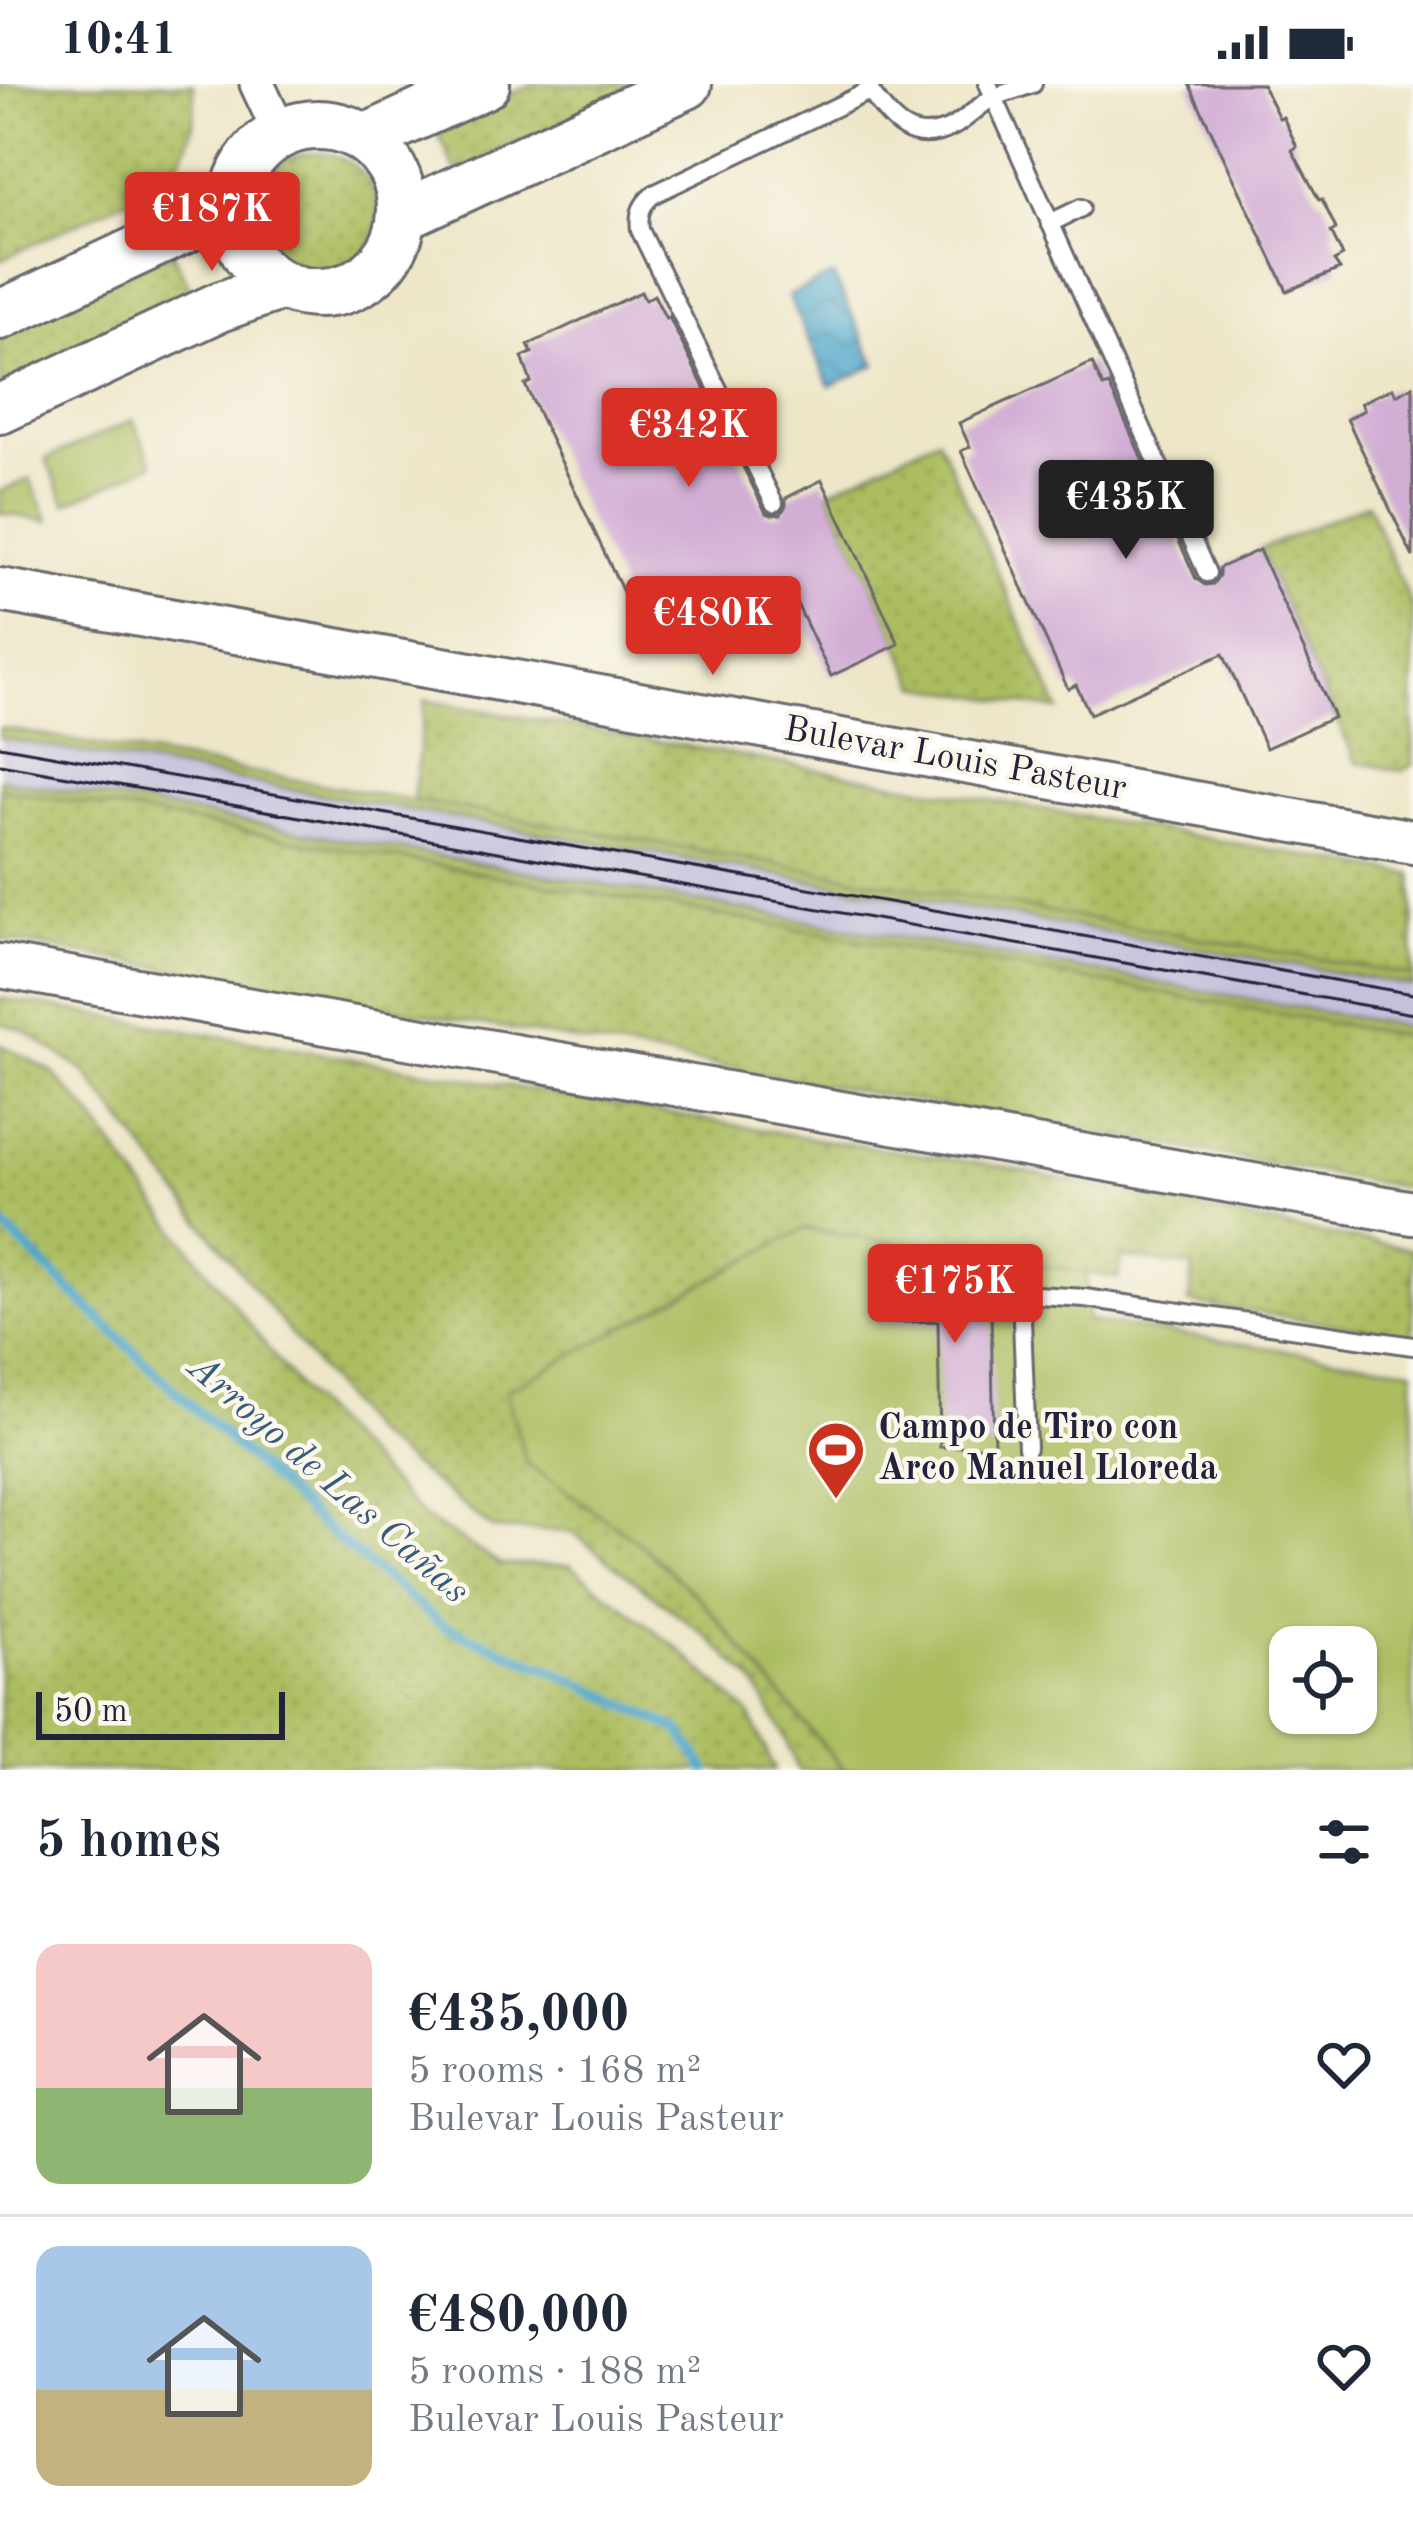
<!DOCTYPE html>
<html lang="en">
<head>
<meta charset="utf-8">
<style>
	:root { --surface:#fff; --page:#f6f6f7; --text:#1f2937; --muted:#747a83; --line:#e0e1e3; --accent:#d93025 }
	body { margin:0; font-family:"Old Standard TT",serif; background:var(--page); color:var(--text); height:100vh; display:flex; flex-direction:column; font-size:45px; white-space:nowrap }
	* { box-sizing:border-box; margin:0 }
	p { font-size:39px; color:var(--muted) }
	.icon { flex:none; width:66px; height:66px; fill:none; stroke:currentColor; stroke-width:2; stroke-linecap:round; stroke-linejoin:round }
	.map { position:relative; height:1686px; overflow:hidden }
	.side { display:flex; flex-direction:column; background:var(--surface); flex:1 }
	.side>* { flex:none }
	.controls { position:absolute; left:1269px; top:1542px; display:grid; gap:24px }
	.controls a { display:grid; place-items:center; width:108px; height:108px; border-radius:24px; background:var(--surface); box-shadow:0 3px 9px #0004; font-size:60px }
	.scale { position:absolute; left:36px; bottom:30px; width:249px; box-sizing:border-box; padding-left:12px; border:6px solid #22223b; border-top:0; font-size:33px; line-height:42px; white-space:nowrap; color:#22223b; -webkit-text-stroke:9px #fbf7ec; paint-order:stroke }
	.price { position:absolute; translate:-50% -102px; padding:0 27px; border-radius:12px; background:var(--accent); color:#fff; font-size:39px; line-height:78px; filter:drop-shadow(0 3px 6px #0008) }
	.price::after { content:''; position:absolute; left:50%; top:72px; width:36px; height:27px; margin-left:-18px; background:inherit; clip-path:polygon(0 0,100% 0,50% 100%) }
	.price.active { background:#222; color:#fff }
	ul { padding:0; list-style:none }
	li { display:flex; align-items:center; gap:36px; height:300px; padding:0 36px }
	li+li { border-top:3px solid var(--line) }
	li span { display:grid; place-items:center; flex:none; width:336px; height:240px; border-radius:24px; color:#555 }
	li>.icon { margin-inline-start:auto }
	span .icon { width:144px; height:144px; fill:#fffc; stroke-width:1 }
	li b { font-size:51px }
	h2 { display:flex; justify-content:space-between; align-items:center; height:144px; padding:0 36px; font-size:51px }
	.status { display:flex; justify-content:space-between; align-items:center; height:84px; padding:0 60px; background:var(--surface); direction:ltr }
	.status svg { height:33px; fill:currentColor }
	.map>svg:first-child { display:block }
	.railway { fill:#c5c0db }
	.grass { fill:url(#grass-dots); stroke:#67704e; stroke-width:3 }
	.park { fill:url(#park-tufts); stroke:#67704e; stroke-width:3 }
	.garden { fill:#acbd60; stroke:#67704e; stroke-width:3; fill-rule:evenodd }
	.water { fill:url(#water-waves); stroke:#376482; stroke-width:3 }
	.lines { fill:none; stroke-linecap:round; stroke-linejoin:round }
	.stream { stroke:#4ca6ca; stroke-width:10 }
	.building { fill:#d2aed5 }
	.service-casing { stroke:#69676c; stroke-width:22 }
	.minor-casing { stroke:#69676c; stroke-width:39 }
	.tertiary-casing { stroke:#69676c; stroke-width:48 }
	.secondary-casing { stroke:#69676c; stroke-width:54 }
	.service { stroke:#fff; stroke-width:16 }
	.minor { stroke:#fff; stroke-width:33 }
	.tertiary { stroke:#fff; stroke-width:42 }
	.secondary { stroke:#fff; stroke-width:48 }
	.tram { stroke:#22223b; stroke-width:3 }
	.labels { text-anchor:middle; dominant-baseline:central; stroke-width:9; stroke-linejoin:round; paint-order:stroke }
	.street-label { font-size:36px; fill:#22223b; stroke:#fbf7ec }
	.poi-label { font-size:36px; font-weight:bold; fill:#22223b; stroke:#fbf7ec; text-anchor:start }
	.water-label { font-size:39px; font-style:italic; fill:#355d7b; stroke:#fbf7ec }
</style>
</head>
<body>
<div class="status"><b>10:41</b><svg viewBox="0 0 49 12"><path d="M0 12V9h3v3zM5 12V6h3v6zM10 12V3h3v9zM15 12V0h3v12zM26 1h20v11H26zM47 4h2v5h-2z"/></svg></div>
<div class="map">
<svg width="1413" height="1686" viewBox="0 0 1413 1686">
	<defs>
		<pattern id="grass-dots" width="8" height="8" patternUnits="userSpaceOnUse" patternTransform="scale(3)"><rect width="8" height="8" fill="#acbd60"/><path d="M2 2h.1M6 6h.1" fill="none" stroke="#94a254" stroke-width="1.8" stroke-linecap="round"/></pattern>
		<pattern id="park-tufts" width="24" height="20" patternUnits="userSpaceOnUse" patternTransform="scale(3)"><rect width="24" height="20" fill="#acbd60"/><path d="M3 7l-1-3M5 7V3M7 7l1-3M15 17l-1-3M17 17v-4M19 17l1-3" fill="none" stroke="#94a254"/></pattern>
		<pattern id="water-waves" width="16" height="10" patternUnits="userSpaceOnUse" patternTransform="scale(3)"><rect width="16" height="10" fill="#4ca6ca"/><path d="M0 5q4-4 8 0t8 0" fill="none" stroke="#3f87a5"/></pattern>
	</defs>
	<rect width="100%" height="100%" fill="#fbf7ec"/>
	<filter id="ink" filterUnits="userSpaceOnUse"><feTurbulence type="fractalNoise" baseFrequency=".00833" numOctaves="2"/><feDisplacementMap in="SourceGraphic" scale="24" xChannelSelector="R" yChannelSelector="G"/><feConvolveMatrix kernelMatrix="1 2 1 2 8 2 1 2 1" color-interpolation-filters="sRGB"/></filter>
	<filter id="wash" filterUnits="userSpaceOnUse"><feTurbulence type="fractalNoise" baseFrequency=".004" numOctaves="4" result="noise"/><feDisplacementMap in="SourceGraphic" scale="48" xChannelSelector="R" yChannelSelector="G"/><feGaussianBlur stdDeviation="2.7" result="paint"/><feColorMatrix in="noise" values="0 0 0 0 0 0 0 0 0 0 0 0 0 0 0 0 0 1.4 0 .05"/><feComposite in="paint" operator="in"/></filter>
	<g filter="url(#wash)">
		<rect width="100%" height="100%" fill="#ede6c8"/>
		<polygon class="railway" points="0,654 1413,902 1413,944 0,695"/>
		<g class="grass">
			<path d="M0 0H193C199 41 189 67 163 98L0 176Z"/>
			<polygon points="532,0 645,0 456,88 436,45"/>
			<circle cx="316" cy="131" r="62"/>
			<polygon points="172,168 194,213 0,303 0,249"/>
			<polygon points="938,354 1059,626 918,602 827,408"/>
			<polygon points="1367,419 1413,525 1413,681 1401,687 1356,678 1259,466"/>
			<polygon points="425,616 1413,791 1413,892 413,717"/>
			<polygon points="0,704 1413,953 1413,1105 0,855"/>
			<polygon points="0,914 816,1055 1006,1083 1290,1144 1413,1165 1413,1252 1189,1219 1193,1183 1122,1173 1118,1194 804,1145 636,1456 701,1516 844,1686 798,1686 785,1653 754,1598 706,1552 572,1448 493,1445 370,1349 190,1124 84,987 25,947 0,939"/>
			<polygon points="0,960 51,987 88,1027 152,1115 305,1312 425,1434 501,1481 570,1481 681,1567 750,1631 775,1686 0,1686"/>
		</g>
		<polygon class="park" points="30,395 49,437 0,429 0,407"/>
		<g class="garden">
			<polygon points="133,336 153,380 66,420 46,375"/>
			<polygon points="0,644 1413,892 1413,902 0,654"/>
			<polygon points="0,695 1413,944 1413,953 0,704"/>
			<path d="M804 1145 1086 1188 1087 1237 1413 1285V1686H844L701 1516 636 1456 526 1379 506 1307ZM1290 1563H1356V1629H1290Z"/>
		</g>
		<polygon class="water" points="833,191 876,281 830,302 788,212"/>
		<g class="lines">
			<polyline class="stream" points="0,1139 169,1301 337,1455 443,1542 559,1589 680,1647 706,1686"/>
		</g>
		<g id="blocks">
			<g class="building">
				<polygon points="1189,0 1262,0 1279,34 1283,33 1297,63 1292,66 1319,116 1322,115 1336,145 1331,148 1343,172 1334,177 1340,185 1287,207"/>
				<polygon points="641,208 645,216 654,211 666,235 669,233 766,429 772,431 781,430 786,421 786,414 822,396 899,560 831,592 788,501 658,562 638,521 631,525 525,301 531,298 522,273 532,269 528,261"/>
				<polygon points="1092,279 1103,303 1109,301 1196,495 1205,501 1213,500 1219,491 1219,484 1259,466 1334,633 1266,664 1223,570 1090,630 1076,601 1068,605 961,367 970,363 959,339"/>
				<polygon points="1413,302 1413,473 1347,335 1364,326 1361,319 1393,304 1396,311"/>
				<polygon points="990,1184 994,1362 940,1363 938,1237 883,1239 883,1201 913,1201 913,1186"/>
			</g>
		</g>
	</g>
	<g filter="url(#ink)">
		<use href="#blocks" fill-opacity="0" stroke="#69676c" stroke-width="3"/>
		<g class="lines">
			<g class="service-casing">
				<g id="service">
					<polyline points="988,0 994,13 1033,0"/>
					<path d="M868 4C890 36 911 65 954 42 968 34 979 21 994 13L1207 489"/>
					<polyline points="1050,139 1081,124"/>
					<path d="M774 419 640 146C638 129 641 121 654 110L865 9 870 0"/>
					<polyline points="1027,1364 1021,1210 1085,1214 1413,1262"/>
				</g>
			</g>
			<g class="minor-casing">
				<polyline id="minor" points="257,0 280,49"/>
			</g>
			<g class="tertiary-casing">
				<g id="tertiary">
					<polyline points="0,506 1413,758"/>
					<polyline points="0,882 1413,1129"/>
				</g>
			</g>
			<g class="secondary-casing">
				<g id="secondary">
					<circle cx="318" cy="125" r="84"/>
					<polyline points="365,55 485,0"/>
					<polyline points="404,131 687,0"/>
					<polyline points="0,231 233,122"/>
					<polyline points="0,325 219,223 282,201"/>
				</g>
			</g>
			<use href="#service" class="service"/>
			<use href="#minor" class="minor"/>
			<use href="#tertiary" class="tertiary"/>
			<use href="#secondary" class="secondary"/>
			<g class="tram">
				<polyline points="0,662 1413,910"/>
				<polyline points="0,680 1413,930"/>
			</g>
		</g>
	</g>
	<defs>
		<g id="stadium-pin" transform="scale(3)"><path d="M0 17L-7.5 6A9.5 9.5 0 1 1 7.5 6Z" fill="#c8321e" stroke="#fbf7ec"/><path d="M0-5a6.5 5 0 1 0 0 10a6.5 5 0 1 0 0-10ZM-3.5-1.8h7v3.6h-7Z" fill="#fff"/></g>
	</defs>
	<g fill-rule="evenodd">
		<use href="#stadium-pin" x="836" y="1366"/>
	</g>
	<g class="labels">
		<g class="street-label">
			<text transform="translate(955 676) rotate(10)">Bulevar Louis Pasteur</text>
		</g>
		<g class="poi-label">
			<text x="878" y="1345">Campo de Tiro con<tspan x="878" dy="41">Arco Manuel Lloreda</tspan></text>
		</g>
		<g class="water-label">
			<text transform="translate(328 1396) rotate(41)">Arroyo de Las Cañas</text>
		</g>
	</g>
</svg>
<div class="controls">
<a><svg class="icon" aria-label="locate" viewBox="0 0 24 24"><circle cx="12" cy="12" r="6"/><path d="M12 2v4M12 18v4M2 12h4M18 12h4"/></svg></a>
</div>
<div class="scale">50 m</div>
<b class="price" style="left:212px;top:190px">€187K</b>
<b class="price" style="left:689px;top:406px">€342K</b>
<b class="price active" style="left:1126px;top:478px">€435K</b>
<b class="price" style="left:713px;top:594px">€480K</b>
<b class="price" style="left:955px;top:1262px">€175K</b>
</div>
<section class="side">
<h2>5 homes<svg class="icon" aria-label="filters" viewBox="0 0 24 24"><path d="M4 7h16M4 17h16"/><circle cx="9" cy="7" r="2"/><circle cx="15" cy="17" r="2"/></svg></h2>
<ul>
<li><span style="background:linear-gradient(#f6c9c9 60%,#8fb573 0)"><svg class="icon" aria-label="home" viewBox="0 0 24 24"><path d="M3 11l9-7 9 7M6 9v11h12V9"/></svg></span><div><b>€435,000</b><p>5 rooms · 168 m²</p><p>Bulevar Louis Pasteur</p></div><svg class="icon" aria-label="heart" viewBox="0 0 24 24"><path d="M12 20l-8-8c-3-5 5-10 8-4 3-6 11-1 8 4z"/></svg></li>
<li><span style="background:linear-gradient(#a9c7e8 60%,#c2b280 0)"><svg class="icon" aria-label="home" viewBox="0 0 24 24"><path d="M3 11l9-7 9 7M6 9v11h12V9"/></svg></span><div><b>€480,000</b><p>5 rooms · 188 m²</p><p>Bulevar Louis Pasteur</p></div><svg class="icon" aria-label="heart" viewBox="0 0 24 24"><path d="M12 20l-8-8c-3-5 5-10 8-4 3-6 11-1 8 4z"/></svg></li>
</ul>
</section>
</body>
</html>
